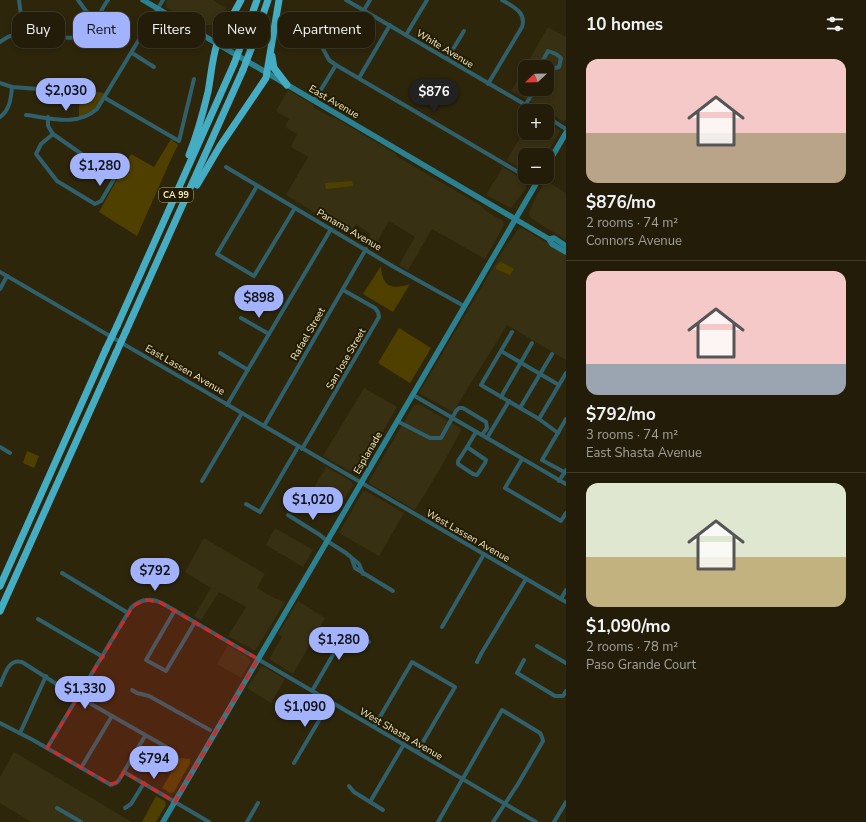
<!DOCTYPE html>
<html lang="en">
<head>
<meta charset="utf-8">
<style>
	:root { --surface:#221c08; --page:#2a2512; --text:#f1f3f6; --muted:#a2a19c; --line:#3f3a29; --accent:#a2b2fd }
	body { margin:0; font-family:"Nunito Sans",sans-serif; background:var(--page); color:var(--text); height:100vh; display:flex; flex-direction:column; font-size:15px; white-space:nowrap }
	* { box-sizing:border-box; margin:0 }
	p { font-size:13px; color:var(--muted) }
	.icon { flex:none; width:22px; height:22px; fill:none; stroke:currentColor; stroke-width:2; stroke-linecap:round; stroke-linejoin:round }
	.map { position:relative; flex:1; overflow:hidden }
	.details { display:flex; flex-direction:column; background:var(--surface); width:300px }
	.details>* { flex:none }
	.top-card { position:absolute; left:12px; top:12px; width:380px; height:36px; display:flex; gap:8px }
	.needle { width:26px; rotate:248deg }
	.controls { position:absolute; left:518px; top:60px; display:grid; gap:8px }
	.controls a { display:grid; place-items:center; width:36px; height:36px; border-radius:8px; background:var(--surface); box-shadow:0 2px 6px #0003,0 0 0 1px var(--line); font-size:20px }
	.price { position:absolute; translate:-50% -34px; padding:0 9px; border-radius:14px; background:var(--accent); color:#111; font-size:13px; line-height:26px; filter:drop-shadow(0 1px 2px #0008) }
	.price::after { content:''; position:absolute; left:50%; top:24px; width:12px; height:9px; margin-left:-6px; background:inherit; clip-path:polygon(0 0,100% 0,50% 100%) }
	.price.current { background:#222; color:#fff }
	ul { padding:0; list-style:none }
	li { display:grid; align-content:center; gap:8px; height:212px; padding:0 20px }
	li+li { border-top:1px solid var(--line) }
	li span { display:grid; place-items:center; height:124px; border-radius:12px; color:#555 }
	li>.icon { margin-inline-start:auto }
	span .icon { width:72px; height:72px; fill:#fffc; stroke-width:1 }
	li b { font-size:17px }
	h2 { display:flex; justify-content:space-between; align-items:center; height:48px; padding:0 20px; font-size:17px }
	.chip { padding:0 14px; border-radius:12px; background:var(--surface); box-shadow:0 2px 6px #0003,0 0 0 1px var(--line); font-size:14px; line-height:36px }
	.chip.current { background:var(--accent); color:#111 }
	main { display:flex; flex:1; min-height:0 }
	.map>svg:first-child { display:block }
	.built { fill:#383012 }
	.green { fill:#4f4000 }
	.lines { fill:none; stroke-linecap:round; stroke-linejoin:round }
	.street { stroke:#2f606b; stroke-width:4 }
	.secondary { stroke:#2a8192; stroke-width:5.5 }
	.highway { stroke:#45adc3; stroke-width:7 }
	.highway-bridge { stroke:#45adc3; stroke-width:7 }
	.marked { fill:#d62828; fill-opacity:0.2; stroke:#d62828; stroke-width:3; stroke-dasharray:8 5; stroke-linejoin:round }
	.labels { text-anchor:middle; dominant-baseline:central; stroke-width:4; stroke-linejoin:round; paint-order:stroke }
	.shield { fill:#231c03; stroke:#b6ac89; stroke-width:1 }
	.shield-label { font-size:9px; font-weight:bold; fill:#f5eac3 }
	.street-label { font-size:10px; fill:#f5eac3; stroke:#231c03 }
</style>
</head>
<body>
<main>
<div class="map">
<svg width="566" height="822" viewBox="0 0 566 822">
	<rect width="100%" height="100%" fill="#2d260b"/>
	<g class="built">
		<polygon points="167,0 213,0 226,8 217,25 198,25 167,8 166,5"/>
		<polygon points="548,27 566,37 566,120 564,122 547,111 511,91 525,67 525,89 547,89 547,67 525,67"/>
		<polygon points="288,90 314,105 313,107 332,118 333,117 337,119 396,154 396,156 480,205 486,211 503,221 504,225 485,259 432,229 408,270 399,265 415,237 389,221 373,249 365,244 371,234 356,224 350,234 286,195 308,157 291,147 297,134 285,127 289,119 276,111"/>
		<polygon points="547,122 558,129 560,131 546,155 525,155 525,171 507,160 525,129 525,133 547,133"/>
		<polygon points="503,167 527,182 526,188 511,208 486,195"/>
		<polygon points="545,180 566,193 566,240 531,218 529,214 530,209"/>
		<polygon points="522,228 566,254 566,360 507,325 453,412 419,393 507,244 511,240 518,229"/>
		<polygon points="364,388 397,407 380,436 375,442 357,472 355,474 323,456"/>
		<polygon points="419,404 462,429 440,469 415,510 370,484 369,481 414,405"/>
		<polygon points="326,467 351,481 353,485 336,513 308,498"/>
		<polygon points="363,491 366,491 404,513 379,556 339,533"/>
		<polygon points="275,528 313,550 303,567 266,545"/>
		<polygon points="204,538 265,574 257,588 274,598 285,602 255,651 228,636 246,607 219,592 201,620 194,616 211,588 185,572"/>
		<polygon points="298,601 325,618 293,674 269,659 282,637 278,634"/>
		<polygon points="228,645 248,657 250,660 250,663 241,678 217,664"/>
		<polygon points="261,667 264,667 285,679 271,703 247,688"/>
		<polygon points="14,752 132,822 31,822 0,803 0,777"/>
	</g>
	<g class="green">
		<path d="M79 89 104 93C98 107 95 110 81 116H79Z"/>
		<polygon points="171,139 178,145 172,157 137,236 99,212 131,154 154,167"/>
		<polygon points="352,181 353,186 326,189 325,183"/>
		<polygon points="501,262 514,269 510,275 496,269 496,266"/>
		<path d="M381 266C382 287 391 290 410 284L393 312 363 294Z"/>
		<polygon points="399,328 431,348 410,383 378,363"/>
		<polygon points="27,451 39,456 34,468 23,463"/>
		<polygon points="180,758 190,759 190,763 174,792 170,793 162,788"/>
		<polygon points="156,796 165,801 166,805 156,822 142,822"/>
	</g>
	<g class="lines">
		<g class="street">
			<polyline points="19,0 23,32"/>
			<polyline points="78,0 86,11 96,19"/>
			<polyline points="346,0 536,111"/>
			<polyline points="364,10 370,0"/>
			<polyline points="406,35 427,0"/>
			<polyline points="311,41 321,45 329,60 336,65 525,176"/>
			<path d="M0 42C11 34 25 30 38 31 54 33 70 44 86 33 96 26 100 10 108 0"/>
			<polyline points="132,53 154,67"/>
			<polyline points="447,59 464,31"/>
			<polyline points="541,67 541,64 548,51 556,54 561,58 559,67 547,70"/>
			<polyline points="359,78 390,25"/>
			<polyline points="0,83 12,87 52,90"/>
			<path d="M488 84 522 27C527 12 512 6 502 0"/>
			<polyline points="105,98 179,141 194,79"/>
			<polyline points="314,101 336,65"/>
			<polyline points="526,104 535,89"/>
			<path d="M26 115C52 118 76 127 97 109L163 0"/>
			<path d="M0 117C10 110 11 98 12 87"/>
			<polyline points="48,117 48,126 53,134 113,176 114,179 101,201 95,204 57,181 36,154 41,144 53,134"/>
			<polyline points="547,117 566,129"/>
			<polyline points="226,167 394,267 464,306"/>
			<polyline points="527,177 537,183"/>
			<polyline points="257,186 217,254 254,276 295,208"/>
			<polyline points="0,272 566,602"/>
			<polyline points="0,289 7,276"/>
			<polyline points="241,318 269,334"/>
			<polyline points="512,332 481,385 539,419 558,433"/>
			<polyline points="501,351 559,385"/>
			<polyline points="220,353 248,370"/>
			<polyline points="413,395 566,484"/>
			<polyline points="501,397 532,343"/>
			<polyline points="227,405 331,229"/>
			<polyline points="520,408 552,354"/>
			<polyline points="539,419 566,373"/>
			<polyline points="566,419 542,460 566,473"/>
			<polyline points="397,421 430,438 441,438 456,411 459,408 463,408 486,422 487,428 482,435"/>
			<polyline points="264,426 366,249"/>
			<polyline points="487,438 509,401"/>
			<polyline points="0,447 10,453"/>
			<polygon points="467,447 486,460 485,463 477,475 473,474 458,464 458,461"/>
			<polyline points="467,447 476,432"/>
			<polyline points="302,449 379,317 378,312 375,308 343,290"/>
			<polyline points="522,459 505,488 561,521 566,513"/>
			<polyline points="202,481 242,413"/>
			<polyline points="559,481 566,470"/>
			<polyline points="246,504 260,512 298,447"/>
			<polyline points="288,515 320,535 327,541 346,553 359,564 363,574"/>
			<polyline points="352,559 355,568 393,591"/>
			<polyline points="62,573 128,613"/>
			<polyline points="561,599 566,590"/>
			<polyline points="175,610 146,660 166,671 195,622"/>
			<polyline points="38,619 103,657"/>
			<polyline points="442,627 484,554"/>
			<polyline points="537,646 566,663"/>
			<polyline points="524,660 517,673 555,696 563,696 566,691"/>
			<polyline points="477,662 481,654 526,579"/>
			<path d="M0 685C5 675 8 658 22 662L58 685 168 748 174 753"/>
			<polyline points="132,690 137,693 149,696 210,730"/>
			<polyline points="312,691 348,629 369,642"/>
			<polyline points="0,723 33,740 111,785 116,783 119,780 145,736"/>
			<polyline points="374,727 412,662 455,687 417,752"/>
			<polyline points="20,733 46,676"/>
			<path d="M47 748 131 608C140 599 151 598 162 603L536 822"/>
			<polyline points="294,763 330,702"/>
			<polyline points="81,768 112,716"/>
			<polyline points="124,772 209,822"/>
			<polyline points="349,786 354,792 383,810"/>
			<polyline points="370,802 404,744"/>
			<polyline points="57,808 81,822"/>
			<polyline points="125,808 131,804 144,783"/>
			<polyline points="247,822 258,803"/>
			<polyline points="438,822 502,710 540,733 542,737 543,741 518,784 493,822"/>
			<polyline points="554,822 566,802"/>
		</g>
		<g class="secondary">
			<polyline points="143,0 522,223 549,239 552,244 566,252"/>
			<polyline points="547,165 566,133"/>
			<polyline points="549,239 554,238 566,246"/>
			<polyline points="163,822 540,177"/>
		</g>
		<g class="highway">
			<polyline points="241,45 257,0"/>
			<polyline points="251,49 268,0"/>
			<polyline points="272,56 274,68 287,85"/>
			<path d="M189 155C197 135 203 113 208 92 211 76 212 59 217 44L241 0"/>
			<polyline points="197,185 220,146 266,78 279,0"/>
			<polyline points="117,326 234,64"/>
			<polyline points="126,331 243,70"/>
			<polyline points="0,586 106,349"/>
			<polyline points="0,611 116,353"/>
		</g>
		<g class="highway-bridge">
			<polyline points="234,64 241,45"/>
			<polyline points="243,70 251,49"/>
			<polyline points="106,349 117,326"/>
			<polyline points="116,353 126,331"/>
		</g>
	</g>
	<path class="marked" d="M146 600 159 602 258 659 175 802 124 772 118 782 110 784 47 748 133 606Z"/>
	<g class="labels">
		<rect class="shield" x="159" y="188" width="34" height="14" rx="3"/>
		<g class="shield-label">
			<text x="176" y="195">CA 99</text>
		</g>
		<g class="street-label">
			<text transform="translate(445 49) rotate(31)">White Avenue</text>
			<text transform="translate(334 102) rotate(30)">East Avenue</text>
			<text transform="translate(349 230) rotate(30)">Panama Avenue</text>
			<text transform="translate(308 334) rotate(-60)">Rafael Street</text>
			<text transform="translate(346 359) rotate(-60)">San Jose Street</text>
			<text transform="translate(185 370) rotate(30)">East Lassen Avenue</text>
			<text transform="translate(368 453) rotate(-60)">Esplanade</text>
			<text transform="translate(468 536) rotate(30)">West Lassen Avenue</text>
			<text transform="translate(401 734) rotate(30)">West Shasta Avenue</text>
		</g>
	</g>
</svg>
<div class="controls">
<a><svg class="needle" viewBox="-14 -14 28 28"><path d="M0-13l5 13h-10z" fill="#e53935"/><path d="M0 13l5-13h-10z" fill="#a2a19c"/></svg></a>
<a>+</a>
<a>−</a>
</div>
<b class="price" style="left:66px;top:112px">$2,030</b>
<b class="price current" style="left:434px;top:113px">$876</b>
<b class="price" style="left:100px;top:187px">$1,280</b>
<b class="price" style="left:259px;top:319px">$898</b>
<b class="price" style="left:313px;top:521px">$1,020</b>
<b class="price" style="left:155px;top:592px">$792</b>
<b class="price" style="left:339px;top:661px">$1,280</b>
<b class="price" style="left:85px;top:710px">$1,330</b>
<b class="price" style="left:305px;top:728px">$1,090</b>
<b class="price" style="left:154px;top:780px">$794</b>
<div class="top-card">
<a class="chip">Buy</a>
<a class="chip current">Rent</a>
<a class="chip">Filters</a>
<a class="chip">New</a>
<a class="chip">Apartment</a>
</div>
</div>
<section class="details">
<h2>10 homes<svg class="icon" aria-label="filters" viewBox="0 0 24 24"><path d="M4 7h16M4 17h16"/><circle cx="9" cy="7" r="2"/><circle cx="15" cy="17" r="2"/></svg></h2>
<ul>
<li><span style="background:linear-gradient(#f6c9c9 60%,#b9a48a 0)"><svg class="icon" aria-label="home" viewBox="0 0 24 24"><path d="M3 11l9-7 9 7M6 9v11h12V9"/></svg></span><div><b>$876/mo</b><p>2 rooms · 74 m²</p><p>Connors Avenue</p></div></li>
<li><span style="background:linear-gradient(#f6c9c9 75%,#9aa5b1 0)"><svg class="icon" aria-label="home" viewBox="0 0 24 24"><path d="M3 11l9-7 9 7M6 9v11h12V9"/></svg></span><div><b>$792/mo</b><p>3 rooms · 74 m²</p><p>East Shasta Avenue</p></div></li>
<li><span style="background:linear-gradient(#dfe7d0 60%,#c2b280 0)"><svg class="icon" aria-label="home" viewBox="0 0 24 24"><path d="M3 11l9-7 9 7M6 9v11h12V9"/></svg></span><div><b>$1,090/mo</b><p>2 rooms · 78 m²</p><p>Paso Grande Court</p></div></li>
</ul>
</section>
</main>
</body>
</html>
